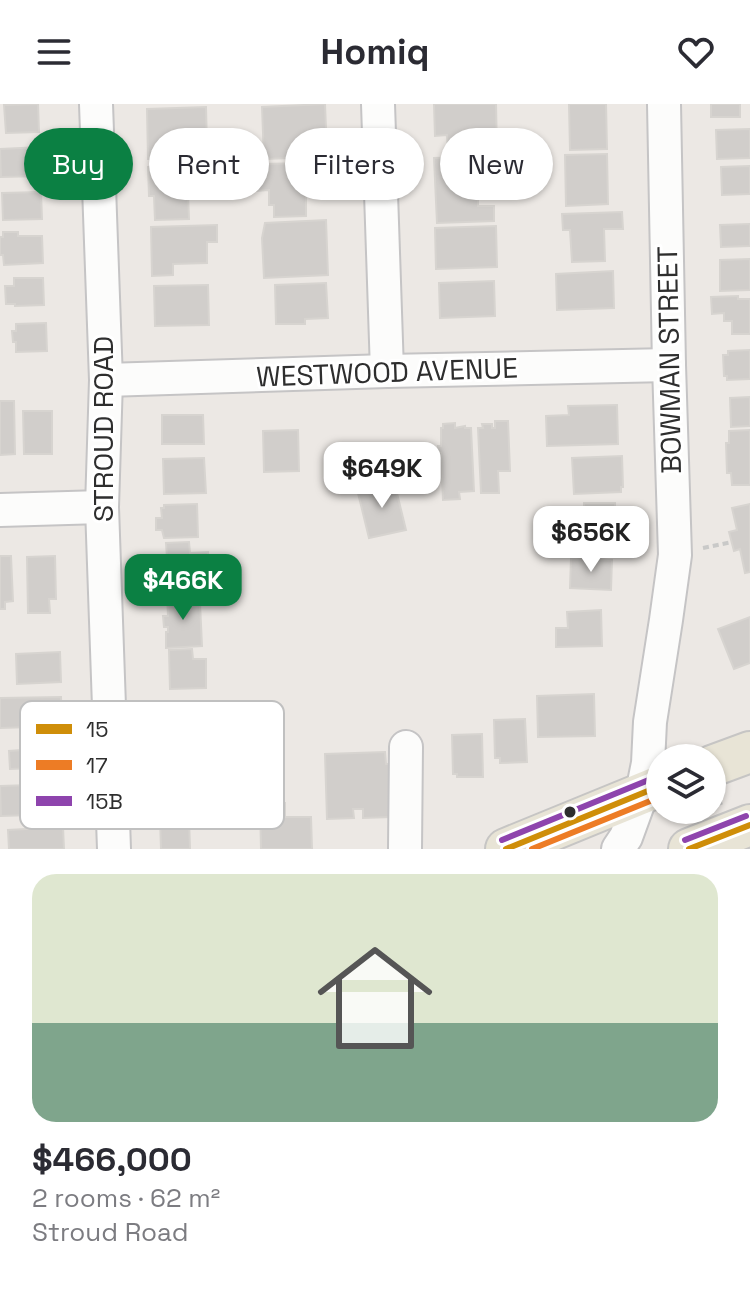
<!DOCTYPE html>
<html lang="en">
<head>
<meta charset="utf-8">
<style>
	:root { --surface:#fff; --page:#f7f7f7; --text:#2b2b33; --muted:#7c7c81; --accent:#0b8043 }
	body { margin:0; font-family:"Space Grotesk",sans-serif; background:var(--page); color:var(--text); height:100vh; display:flex; flex-direction:column; font-size:30px; white-space:nowrap }
	* { box-sizing:border-box; margin:0 }
	p { font-size:26px; color:var(--muted) }
	.icon { flex:none; width:44px; height:44px; fill:none; stroke:currentColor; stroke-width:2; stroke-linecap:round; stroke-linejoin:round }
	.map { position:relative; height:745px; overflow:hidden }
	.panel { display:flex; flex-direction:column; background:var(--surface); flex:1 }
	.panel>* { flex:none }
	.banner { position:absolute; left:24px; top:24px; width:702px; height:72px; display:flex; gap:16px }
	.controls { position:absolute; left:646px; top:640px; display:grid; gap:16px }
	.controls a { display:grid; place-items:center; width:80px; height:80px; border-radius:50%; background:var(--surface); box-shadow:0 2px 6px #0004; font-size:40px }
	.price { position:absolute; translate:-50% -68px; padding:0 18px; border-radius:16px; background:#fff; color:#222; font-size:26px; line-height:52px; filter:drop-shadow(0 2px 4px #0008) }
	.price::after { content:''; position:absolute; left:50%; top:48px; width:24px; height:18px; margin-left:-12px; background:inherit; clip-path:polygon(0 0,100% 0,50% 100%) }
	.price.current { background:var(--accent); color:#fff }
	ul { padding:0; list-style:none }
	li { display:grid; align-content:center; gap:16px; height:424px; padding:0 32px }
	li span { display:grid; place-items:center; height:248px; border-radius:24px; color:#555 }
	li>.icon { margin-inline-start:auto }
	span .icon { width:144px; height:144px; fill:#fffc; stroke-width:1 }
	li b { font-size:34px }
	.chip { padding:0 28px; border-radius:36px; background:var(--surface); box-shadow:0 2px 6px #0004; font-size:28px; line-height:72px }
	.chip.current { background:var(--accent); color:#fff }
	header { display:flex; justify-content:space-between; align-items:center; height:104px; padding:0 32px; background:var(--surface); font-size:36px; font-weight:700 }
	.map>svg:first-child { display:block }
	.building { fill:#d1cecb; stroke:#d7d4d0; stroke-width:2 }
	.lines { fill:none; stroke-linecap:round; stroke-linejoin:round }
	.minor-casing { stroke:#c5c4c5; stroke-width:36 }
	.major-casing { stroke:#c6c5c4; stroke-width:44 }
	.path { stroke:#c9c9c8; stroke-width:4; stroke-dasharray:6 4; stroke-linecap:butt }
	.minor { stroke:#fcfcfb; stroke-width:32 }
	.major { stroke:#e8e4d6; stroke-width:40 }
	.bus-1-casing { stroke:#fff; stroke-width:12 }
	.bus-2-casing { stroke:#fff; stroke-width:12 }
	.bus-3-casing { stroke:#fff; stroke-width:12 }
	.bus-1 { stroke:#cf8e09; stroke-width:6 }
	.bus-2 { stroke:#ed7c25; stroke-width:6 }
	.bus-3 { stroke:#8e44ad; stroke-width:6 }
	.bus-dot { fill:#2e2e2e; stroke:#fff; stroke-width:3 }
	.labels { text-anchor:middle; dominant-baseline:central; stroke-width:6; stroke-linejoin:round; paint-order:stroke }
	.street-label { font-size:28px; fill:#2e2e2e; stroke:#fff }
	.key { fill:#fff; stroke:#c0c0c0; stroke-width:2 }
	.key-label { font-size:22px; fill:#2e2e2e }
</style>
</head>
<body>
<header><svg class="icon" aria-label="menu" viewBox="0 0 24 24"><path d="M4 6h16M4 12h16M4 18h16"/></svg>Homiq<svg class="icon" aria-label="heart" viewBox="0 0 24 24"><path d="M12 20l-8-8c-3-5 5-10 8-4 3-6 11-1 8 4z"/></svg></header>
<div class="map">
<svg width="750" height="745" viewBox="0 0 750 745">
	<rect width="100%" height="100%" fill="#ece8e4"/>
	<g class="building">
		<polygon points="38,0 39,28 6,29 4,1"/>
		<polygon points="325,0 326,25 317,26 318,53 264,55 262,3"/>
		<polygon points="434,0 496,0 497,47 448,49 447,31 435,32"/>
		<polygon points="569,0 606,0 607,45 570,46"/>
		<rect x="711" y="0" width="29" height="13"/>
		<polygon points="206,3 207,42 174,43 174,54 148,55 147,5"/>
		<polygon points="750,25 750,54 717,55 716,26"/>
		<polygon points="40,43 41,72 1,73 0,45"/>
		<polygon points="607,50 608,100 566,102 565,51"/>
		<polygon points="492,52 493,74 478,75 478,102 494,102 494,117 437,119 434,54"/>
		<polygon points="317,59 318,84 309,85 309,92 306,93 306,112 274,113 274,101 269,101 269,86 256,87 255,60"/>
		<polygon points="187,62 189,115 155,116 154,92 149,92 148,63"/>
		<polygon points="750,62 750,90 722,91 721,63"/>
		<polygon points="41,88 42,115 3,116 2,89"/>
		<polygon points="622,108 623,125 604,125 605,157 572,158 570,126 563,126 562,110"/>
		<polygon points="326,116 328,171 264,174 262,134 265,119"/>
		<polygon points="750,120 750,142 721,143 720,121"/>
		<polygon points="217,121 217,138 207,138 207,159 173,160 173,171 152,172 151,123"/>
		<polygon points="496,122 497,163 436,165 435,124"/>
		<polygon points="3,128 18,128 18,132 42,132 43,159 4,161 3,151 0,151 0,133 3,133"/>
		<polygon points="750,155 750,186 720,187 720,156"/>
		<polygon points="613,167 614,204 557,206 556,170"/>
		<polygon points="14,174 43,174 44,201 15,202 15,200 6,200 5,182 14,182"/>
		<polygon points="494,177 495,212 440,214 439,179"/>
		<polygon points="326,179 328,214 305,215 305,220 276,220 275,181"/>
		<polygon points="208,181 209,221 155,222 154,182"/>
		<polygon points="738,192 738,195 750,195 750,230 732,230 732,217 724,217 724,209 712,210 711,193"/>
		<polygon points="46,219 47,247 16,248 16,238 13,238 12,227 16,227 16,220"/>
		<polygon points="750,246 750,275 727,276 727,272 724,272 723,251 728,251 728,247"/>
		<polygon points="750,293 750,322 731,323 730,294"/>
		<polygon points="0,297 14,297 15,350 0,351"/>
		<polygon points="617,301 618,340 547,342 546,312 569,311 568,302"/>
		<polygon points="23,307 52,307 52,350 24,350"/>
		<polygon points="162,311 203,311 204,340 162,340"/>
		<polygon points="495,317 508,317 510,367 498,367 499,389 481,389 478,324 483,324 482,320 492,320 492,324 495,324"/>
		<polygon points="455,319 455,324 465,322 465,324 471,324 474,387 459,388 460,395 443,396 441,349 439,349 438,342 441,342 441,324 443,324 443,320"/>
		<polygon points="298,326 299,367 264,368 263,327"/>
		<polygon points="750,326 750,381 732,381 731,369 727,369 726,339 729,339 729,327"/>
		<polygon points="622,352 623,383 621,383 621,388 574,390 572,354"/>
		<polygon points="204,354 206,389 164,390 163,355"/>
		<polygon points="394,377 406,426 369,434 357,385"/>
		<polygon points="584,399 615,399 615,409 619,409 619,421 615,422 615,432 585,432"/>
		<polygon points="197,400 198,433 164,434 162,426 156,426 156,414 162,414 161,404 164,404 164,401"/>
		<polygon points="750,400 750,468 745,469 740,445 734,447 729,428 737,426 732,404"/>
		<polygon points="189,438 190,449 208,448 209,484 168,485 167,476 162,476 161,465 164,465 164,454 167,454 166,439"/>
		<polygon points="0,452 11,452 13,497 5,498 5,505 0,505"/>
		<polygon points="55,452 56,495 49,495 50,509 28,509 27,453"/>
		<polygon points="571,454 612,456 611,486 570,484"/>
		<polygon points="191,489 191,500 200,499 202,542 166,544 166,528 168,528 168,523 164,523 163,512 168,512 167,490"/>
		<polygon points="601,506 602,542 556,543 556,524 568,524 567,508"/>
		<polygon points="750,513 750,559 734,565 718,525"/>
		<polygon points="192,545 193,555 206,555 206,584 170,585 169,546"/>
		<polygon points="60,548 61,578 17,580 16,550"/>
		<polygon points="594,590 595,632 538,633 537,592"/>
		<polygon points="61,593 62,622 0,624 0,594"/>
		<polygon points="525,615 527,658 500,659 500,654 495,654 494,616"/>
		<polygon points="482,630 483,673 457,673 457,670 453,670 452,631"/>
		<polygon points="61,635 61,663 10,665 9,647 22,646 22,637"/>
		<polygon points="385,648 386,660 396,660 391,713 363,714 363,705 353,705 354,714 327,715 325,650"/>
		<polygon points="62,680 64,710 1,712 0,682"/>
		<polygon points="260,699 285,699 285,713 311,713 312,745 261,745"/>
		<polygon points="189,714 190,745 161,745 160,715"/>
		<polygon points="63,723 64,745 9,745 8,726"/>
	</g>
	<g class="lines">
		<g class="minor-casing">
			<g id="minor">
				<polyline points="96,0 106,276 102,403 114,745"/>
				<polyline points="378,0 387,267"/>
				<polyline points="106,276 387,267 669,261"/>
				<polyline points="0,406 102,403"/>
				<polyline points="405,745 406,643"/>
				<polyline points="618,745 626,733 642,689 648,659 650,618 666,516 675,451 669,261 664,0"/>
			</g>
		</g>
		<g class="major-casing">
			<g id="major">
				<polyline points="712,662 750,648"/>
				<polyline points="506,745 660,682"/>
				<polyline points="689,745 750,721"/>
			</g>
		</g>
		<g class="path">
			<polyline points="703,444 732,438"/>
			<polyline points="712,698 719,695 721,701"/>
		</g>
		<use href="#minor" class="minor"/>
		<use href="#major" class="major"/>
		<g class="bus-1-casing">
			<g id="bus-1">
				<polyline points="506,745 660,682"/>
				<polyline points="689,745 750,721"/>
			</g>
		</g>
		<g class="bus-2-casing">
			<polyline id="bus-2" points="532,745 660,693"/>
		</g>
		<g class="bus-3-casing">
			<g id="bus-3">
				<polyline points="502,736 656,673"/>
				<polyline points="685,736 746,712"/>
			</g>
		</g>
		<use href="#bus-1" class="bus-1"/>
		<use href="#bus-2" class="bus-2"/>
		<use href="#bus-3" class="bus-3"/>
	</g>
	<circle class="bus-dot" cx="570" cy="708" r="7"/>
	<g class="labels">
		<g class="street-label">
			<text transform="translate(669 256) rotate(-91)">BOWMAN STREET</text>
			<text transform="translate(387 268) rotate(-2)">WESTWOOD AVENUE</text>
			<text transform="translate(103 325) rotate(-90)">STROUD ROAD</text>
		</g>
	</g>
	<rect x="20" y="597" width="264" height="128" rx="12" class="key"/>
	<rect x="36" y="620" width="36" height="10" fill="#cf8e09"/>
	<rect x="36" y="656" width="36" height="10" fill="#ed7c25"/>
	<rect x="36" y="692" width="36" height="10" fill="#8e44ad"/>
	<g class="key-label">
		<text x="86" y="633">15</text>
		<text x="86" y="669">17</text>
		<text x="86" y="705">15B</text>
	</g>
</svg>
<div class="controls">
<a><svg class="icon" aria-label="layers" viewBox="0 0 24 24"><path d="M12 4l9 5-9 5-9-5zM3 14l9 5 9-5"/></svg></a>
</div>
<b class="price" style="left:382px;top:406px">$649K</b>
<b class="price" style="left:591px;top:470px">$656K</b>
<b class="price current" style="left:183px;top:518px">$466K</b>
<div class="banner">
<a class="chip current">Buy</a>
<a class="chip">Rent</a>
<a class="chip">Filters</a>
<a class="chip">New</a>
</div>
</div>
<section class="panel">
<ul>
<li><span style="background:linear-gradient(#dfe7d0 60%,#7fa58c 0)"><svg class="icon" aria-label="home" viewBox="0 0 24 24"><path d="M3 11l9-7 9 7M6 9v11h12V9"/></svg></span><div><b>$466,000</b><p>2 rooms · 62 m²</p><p>Stroud Road</p></div></li>
</ul>
</section>
</body>
</html>
